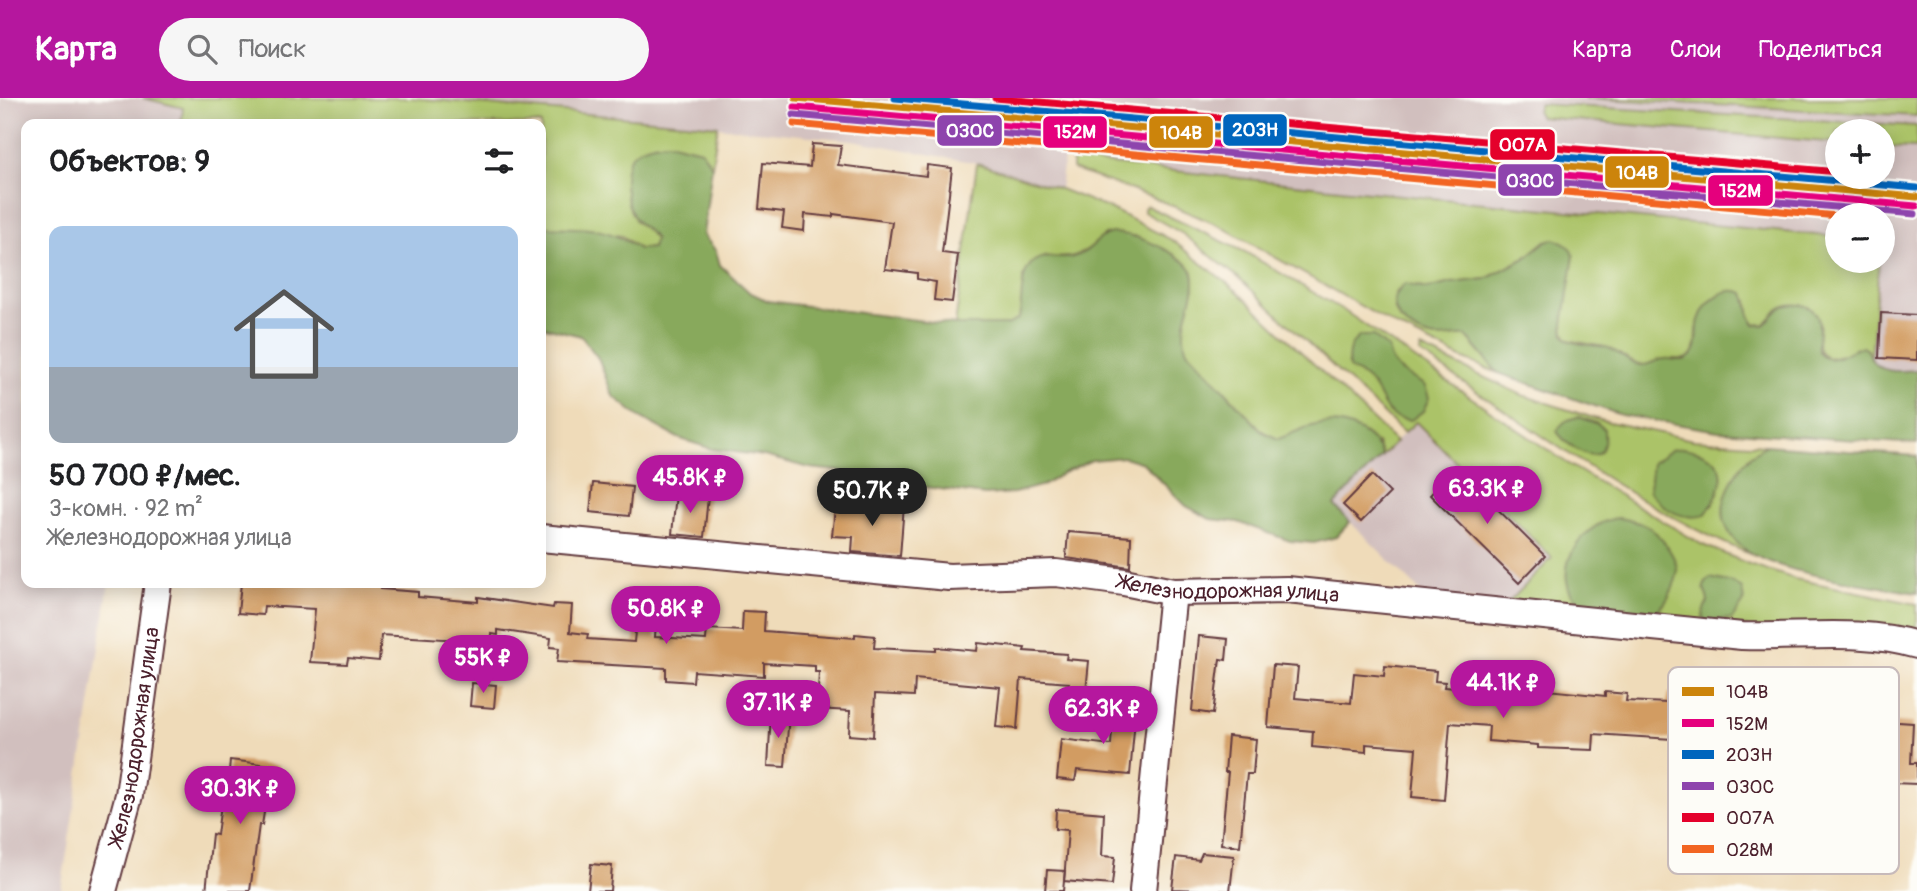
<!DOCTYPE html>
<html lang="ru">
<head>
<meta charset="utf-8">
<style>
	:root { --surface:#fff; --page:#f6f6f6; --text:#202124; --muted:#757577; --accent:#b5179e }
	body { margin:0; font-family:Pangolin,sans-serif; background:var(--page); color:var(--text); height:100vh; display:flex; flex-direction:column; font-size:26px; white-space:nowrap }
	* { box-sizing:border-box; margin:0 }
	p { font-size:23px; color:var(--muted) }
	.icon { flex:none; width:38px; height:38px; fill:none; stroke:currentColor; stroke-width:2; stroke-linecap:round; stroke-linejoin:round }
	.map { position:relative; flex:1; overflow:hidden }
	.sheet { position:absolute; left:21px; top:21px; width:525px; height:469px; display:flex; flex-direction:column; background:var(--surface); border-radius:14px; box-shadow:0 4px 18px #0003 }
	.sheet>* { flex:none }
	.tools { position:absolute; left:1825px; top:21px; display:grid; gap:14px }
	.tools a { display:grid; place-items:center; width:70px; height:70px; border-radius:50%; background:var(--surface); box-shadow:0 4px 18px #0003; font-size:35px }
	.price { position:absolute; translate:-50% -60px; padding:0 16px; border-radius:24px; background:var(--accent); color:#fff; font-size:23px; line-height:46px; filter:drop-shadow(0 2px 4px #0008) }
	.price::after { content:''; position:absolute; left:50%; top:42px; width:21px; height:16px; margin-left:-10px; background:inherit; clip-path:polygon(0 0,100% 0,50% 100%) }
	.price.current { background:#222; color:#fff }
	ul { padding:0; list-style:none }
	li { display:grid; align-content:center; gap:14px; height:371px; padding:0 28px }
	li span { display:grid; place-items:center; height:217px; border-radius:14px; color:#555 }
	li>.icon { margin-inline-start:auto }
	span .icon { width:126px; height:126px; fill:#fffc; stroke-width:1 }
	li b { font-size:30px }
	h2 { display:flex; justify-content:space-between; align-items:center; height:84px; padding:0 28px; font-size:30px }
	header { display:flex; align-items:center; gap:42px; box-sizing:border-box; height:98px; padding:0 35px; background:var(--accent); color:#fff }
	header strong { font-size:33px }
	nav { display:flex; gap:38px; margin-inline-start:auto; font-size:24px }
	.search { width:490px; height:63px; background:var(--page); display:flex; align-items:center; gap:18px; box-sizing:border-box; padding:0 24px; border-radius:38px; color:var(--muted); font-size:26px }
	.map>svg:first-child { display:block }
	.industrial { fill:#d1bfbe; fill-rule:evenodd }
	.green { fill:#abc368; stroke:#7a714a; stroke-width:2 }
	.forest { fill:#88a95c; stroke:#696444; stroke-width:2 }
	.building { fill:#d29c62 }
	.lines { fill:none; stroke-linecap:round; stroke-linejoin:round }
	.minor-casing { stroke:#633b40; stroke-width:30 }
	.minor { stroke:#fff; stroke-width:26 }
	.rail-1-casing { stroke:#fdfcf7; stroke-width:12 }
	.rail-2-casing { stroke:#fdfcf7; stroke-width:12 }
	.rail-3-casing { stroke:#fdfcf7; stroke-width:12 }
	.rail-4-casing { stroke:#fdfcf7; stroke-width:12 }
	.rail-5-casing { stroke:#fdfcf7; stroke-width:12 }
	.rail-6-casing { stroke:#fdfcf7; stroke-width:12 }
	.rail-1 { stroke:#cc840b; stroke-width:7 }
	.rail-2 { stroke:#e5007d; stroke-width:7 }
	.rail-3 { stroke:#0065bd; stroke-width:7 }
	.rail-4 { stroke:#8e44ad; stroke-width:7 }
	.rail-5 { stroke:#e4002b; stroke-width:7 }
	.rail-6 { stroke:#f26522; stroke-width:7 }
	.labels { text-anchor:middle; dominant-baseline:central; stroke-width:6; stroke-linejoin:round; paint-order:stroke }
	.street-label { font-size:21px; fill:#4a1f2b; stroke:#fdfcf7 }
	.key { fill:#fdfcf7; stroke:#c7baba; stroke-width:2 }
	.key-label { font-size:19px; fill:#4a1f2b }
	.line-badge { stroke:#fdfcf7; stroke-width:2.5 }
	.badge-label { font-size:19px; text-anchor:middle; font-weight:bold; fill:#fff }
</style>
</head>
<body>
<header>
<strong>Карта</strong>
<div class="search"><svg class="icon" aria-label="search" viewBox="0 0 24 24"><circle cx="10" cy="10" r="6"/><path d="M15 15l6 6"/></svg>Поиск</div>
<nav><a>Карта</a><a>Слои</a><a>Поделиться</a></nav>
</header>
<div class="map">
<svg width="1917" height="793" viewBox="0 0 1917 793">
	<rect width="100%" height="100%" fill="#fdfcf7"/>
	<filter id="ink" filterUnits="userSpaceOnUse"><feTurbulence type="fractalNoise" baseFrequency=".0143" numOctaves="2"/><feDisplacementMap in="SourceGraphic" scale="14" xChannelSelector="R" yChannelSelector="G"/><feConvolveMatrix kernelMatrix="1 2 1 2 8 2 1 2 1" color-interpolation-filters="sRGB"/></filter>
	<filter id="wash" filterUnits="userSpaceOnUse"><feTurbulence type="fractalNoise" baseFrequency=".00686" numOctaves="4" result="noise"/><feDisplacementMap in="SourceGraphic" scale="28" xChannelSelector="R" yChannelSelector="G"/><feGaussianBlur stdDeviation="1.57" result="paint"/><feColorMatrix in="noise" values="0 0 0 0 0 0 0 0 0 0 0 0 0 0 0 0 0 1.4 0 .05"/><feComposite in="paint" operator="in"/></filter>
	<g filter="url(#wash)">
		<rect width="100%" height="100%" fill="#efdbb9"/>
		<g class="industrial">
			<polygon points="0,0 143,0 183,10 181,26 26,26 26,485 109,485 61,793 0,793"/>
			<path d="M413 0H1584L1917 18V346L1865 343 1879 163H1883V117H1838L1837 139 1349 92 1064 61 1060 91 977 65 852 42ZM1838 33H1883V79H1838Z"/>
			<polygon points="1415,324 1553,460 1507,506 1423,496 1333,407"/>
		</g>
		<g class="green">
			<polygon points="143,0 413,0 718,28 712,68 701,52 627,99 636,124 645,128 655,141 652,150 639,151 622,138 541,129 541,26 181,26 183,10"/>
			<polygon points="1584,0 1917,0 1917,18"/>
			<polygon points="1539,6 1917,28 1917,50 1883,49 1883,33 1838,33 1837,45 1540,19 1537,14"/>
			<path d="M1075 62 1349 92 1837 139 1838 163H1879L1871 262 1868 252 1828 260C1814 254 1818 240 1820 227L1778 212 1764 227 1755 226 1749 219 1748 203 1697 231C1697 244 1697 252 1687 261H1665L1645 267 1636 266 1608 250 1568 242C1556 227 1569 205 1568 188 1568 177 1552 153 1546 143L1525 160 1486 181 1452 185 1426 191 1416 188 1397 193C1396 196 1394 200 1394 203 1392 223 1421 239 1438 240 1448 240 1456 237 1466 238L1498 275 1459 259 1398 229 1220 128 1154 100 1072 71V64Z"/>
			<path d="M977 65 1060 91 1113 112 1172 142 1237 193 1396 344 1382 358 1377 345 1293 336 1278 341 1263 334 1186 251 1182 240 1183 226 1194 190 1193 174 1185 164 1135 138 1105 137C1087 155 1072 163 1046 158L1023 179V203L1019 221 1008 227H955Z"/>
			<polygon points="1147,108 1245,154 1343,212 1570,367 1701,446 1749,466 1795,481 1917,506 1917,535 1778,532 1507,506 1552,460 1416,324 1404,335 1239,180 1183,136 1144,114 1144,110"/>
			<path d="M1421 250 1522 297 1600 322 1693 342 1766 347 1748 360 1744 451 1755 458C1638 411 1525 325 1420 255Z"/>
		</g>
		<g class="forest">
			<path d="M668 44 701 52 712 68 703 137 716 153 720 167 749 194 768 203 955 227H1008L1019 220C1023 203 1019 177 1032 165 1044 154 1059 163 1073 159 1090 155 1096 140 1108 136 1125 130 1185 156 1192 173 1201 194 1177 221 1186 251L1263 334 1278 341C1290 337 1303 329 1316 327 1342 321 1372 332 1382 358L1334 407 1350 424 1336 439 1314 445 1290 443 1238 424 1210 421 1186 408 1143 365 1124 359 1092 362 1063 375 1044 387 1014 395 985 397 903 386 855 375 810 370 764 358 712 351 678 340 638 318 613 298 598 260 581 238 541 228V129C581 131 605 126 639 151L652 150 655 141C650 134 639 127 635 121 625 106 620 72 632 57 640 47 656 45 668 44Z"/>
			<path d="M1553 141C1565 144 1570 147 1574 158L1563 226 1564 237 1568 242C1581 247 1593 247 1605 249 1620 252 1628 268 1644 267 1651 266 1658 261 1665 261 1672 260 1680 264 1686 261 1702 254 1695 234 1699 222 1705 203 1725 187 1744 195 1749 206 1747 217 1755 226L1764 227C1769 222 1774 215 1779 211 1786 206 1793 206 1801 207 1836 213 1805 254 1826 260 1839 263 1851 250 1863 248 1870 252 1868 255 1872 262 1880 276 1903 273 1917 272V346L1718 333 1621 317 1498 275 1466 238C1456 237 1448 240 1438 240 1411 238 1377 210 1405 186L1426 191 1452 185 1486 181 1525 160 1546 143Z"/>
			<path d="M1360 238H1373L1388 250C1392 275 1407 274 1425 288L1429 300 1423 313 1411 322C1380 321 1386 300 1368 282 1364 277 1355 274 1349 270 1347 255 1349 247 1360 238Z"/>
			<path d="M1579 319 1598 326 1604 331C1604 338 1606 348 1600 354 1589 364 1562 343 1557 333 1563 323 1568 321 1579 319Z"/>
			<path d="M1766 347 1917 358V495C1872 487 1782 477 1746 452 1729 441 1719 421 1725 401 1732 377 1744 360 1766 347Z"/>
			<path d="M1683 350C1730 358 1730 382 1705 417 1682 423 1663 411 1649 393L1652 365 1671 352Z"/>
			<path d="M1619 420C1629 422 1641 424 1650 430 1660 437 1675 457 1677 470 1678 478 1674 488 1670 496 1666 504 1662 511 1652 515 1639 519 1622 516 1610 512 1599 509 1577 506 1571 495 1554 463 1588 422 1619 420Z"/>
			<path d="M1710 480 1733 485 1742 491 1744 504 1732 521 1706 523 1703 519 1704 511 1708 504C1707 491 1698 493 1710 480Z"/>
		</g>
		<g id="blocks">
			<g class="building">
				<polygon points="812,46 841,48 838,67 926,78 927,67 952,70 942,155 958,157 952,204 934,202 936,184 917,181 917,175 885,171 892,124 833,116 833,119 805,116 804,133 782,130 784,114 759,111 763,65 810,69"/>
				<polygon points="1881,215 1917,217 1917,262 1879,260"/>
				<polygon points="1456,370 1545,458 1519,485 1430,397"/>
				<polygon points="1372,377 1390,395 1361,424 1343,407"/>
				<polygon points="593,385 632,389 629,418 590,414"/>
				<polygon points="676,396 708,399 704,439 672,436"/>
				<polygon points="872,404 904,407 900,458 852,454 853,439 832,438 835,410 871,412"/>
				<polygon points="1068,434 1131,439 1130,469 1066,460"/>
				<polygon points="241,485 381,485 381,491 418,494 418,499 478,504 478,499 553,510 554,506 572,507 570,534 588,536 587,541 634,544 636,524 656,525 655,539 706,542 707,531 742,533 743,513 765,514 764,533 855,540 855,536 875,538 874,550 936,553 936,549 977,553 978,545 1025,550 1024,553 1067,556 1066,561 1089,563 1085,603 1067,601 1069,585 1021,581 1017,631 996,629 1000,589 915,581 914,598 875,596 873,639 849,637 850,613 817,611 819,574 815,574 815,568 764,565 764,578 694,573 693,584 666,582 666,570 557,564 559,550 550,549 551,540 498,532 498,537 492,536 491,544 381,537 379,563 348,560 347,566 310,564 315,511 264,508 263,517 238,515"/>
				<polygon points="1199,538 1228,541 1226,562 1220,561 1213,616 1192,613"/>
				<polygon points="1273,567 1298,569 1295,600 1351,605 1354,575 1384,578 1385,568 1436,573 1435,583 1445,584 1444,589 1486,592 1486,594 1538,598 1538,591 1605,598 1605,594 1627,596 1626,603 1667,605 1668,595 1714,597 1713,604 1762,608 1759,635 1752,635 1749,670 1686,664 1688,642 1594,636 1593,652 1538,650 1538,647 1488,643 1489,628 1450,625 1444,702 1412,699 1416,650 1366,646 1366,654 1312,649 1313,633 1268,629"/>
				<polygon points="472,585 496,587 494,610 470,608"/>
				<polygon points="1115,596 1137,598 1130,677 1077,672 1075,683 1057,681 1061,641 1111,647"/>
				<polygon points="771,615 789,616 785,669 768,668"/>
				<polygon points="1806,618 1913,625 1911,665 1917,665 1917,686 1892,685 1894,648 1824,642 1823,663 1804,662"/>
				<polygon points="1228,638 1256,641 1253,676 1247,676 1240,748 1221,746 1228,674 1225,674"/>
				<polygon points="230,662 277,668 273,702 266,702 262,727 259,727 250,793 206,793 212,736 217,737 221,706 226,706"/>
				<polygon points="1056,711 1104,715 1102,758 1115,759 1112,787 1064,783 1068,732 1055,731"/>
				<polygon points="1202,755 1234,758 1230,793 1172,791 1176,759 1199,762"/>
				<polygon points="591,766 612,768 610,793 588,793"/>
				<polygon points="1047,772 1065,773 1063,793 1045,793"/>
			</g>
		</g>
	</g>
	<g filter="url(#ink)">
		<use href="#blocks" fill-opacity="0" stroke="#633b40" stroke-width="2"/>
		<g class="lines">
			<g class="minor-casing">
				<g id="minor">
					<path id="s1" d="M541 440 949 479 1056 475 1124 484 1173 494 1287 492 1742 538C1800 540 1860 530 1917 547"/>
					<path id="s2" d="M103 793 129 697 158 485"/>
					<polyline points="1143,793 1173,494"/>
				</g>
			</g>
			<use href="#minor" class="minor"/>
			<g class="rail-1-casing">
				<polyline id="rail-1" points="796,0 1917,99"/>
			</g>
			<g class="rail-2-casing">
				<polyline id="rail-2" points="795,9 1916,108"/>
			</g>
			<g class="rail-3-casing">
				<polyline id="rail-3" points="895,0 1917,90"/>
			</g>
			<g class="rail-4-casing">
				<polyline id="rail-4" points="794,17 1915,116"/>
			</g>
			<g class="rail-5-casing">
				<polyline id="rail-5" points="995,0 1838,74"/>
			</g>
			<g class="rail-6-casing">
				<polyline id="rail-6" points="794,26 1838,118"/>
			</g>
			<use href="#rail-1" class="rail-1"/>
			<use href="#rail-2" class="rail-2"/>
			<use href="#rail-3" class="rail-3"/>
			<use href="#rail-4" class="rail-4"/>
			<use href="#rail-5" class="rail-5"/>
			<use href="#rail-6" class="rail-6"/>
		</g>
	</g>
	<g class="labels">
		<g class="street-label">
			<text stroke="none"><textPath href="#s1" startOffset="691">Железнодорожная улица</textPath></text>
			<text stroke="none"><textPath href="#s2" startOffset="158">Железнодорожная улица</textPath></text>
		</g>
	</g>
	<rect x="1668" y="569" width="231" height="207" rx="10" class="key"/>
	<rect x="1682" y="589" width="32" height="9" fill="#cc840b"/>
	<rect x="1682" y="621" width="32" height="8" fill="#e5007d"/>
	<rect x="1682" y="652" width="32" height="9" fill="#0065bd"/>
	<rect x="1682" y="684" width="32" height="8" fill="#8e44ad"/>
	<rect x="1682" y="715" width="32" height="9" fill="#e4002b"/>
	<rect x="1682" y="747" width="32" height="8" fill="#f26522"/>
	<g class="key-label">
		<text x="1726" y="600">104В</text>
		<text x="1726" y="632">152М</text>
		<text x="1726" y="663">203Н</text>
		<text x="1726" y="695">030C</text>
		<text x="1726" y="726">007А</text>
		<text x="1726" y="758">028М</text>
	</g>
	<g class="line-badge">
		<rect x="1222" y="15" width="66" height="34" rx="7" fill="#0065bd"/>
		<rect x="936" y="16" width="67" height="33" rx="7" fill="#8e44ad"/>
		<rect x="1042" y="17" width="66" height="34" rx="7" fill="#e5007d"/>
		<rect x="1148" y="17" width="66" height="34" rx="7" fill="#cc840b"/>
		<rect x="1489" y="30" width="67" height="33" rx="7" fill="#e4002b"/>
		<rect x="1604" y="57" width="66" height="34" rx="7" fill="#cc840b"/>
		<rect x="1497" y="65" width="66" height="34" rx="7" fill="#8e44ad"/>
		<rect x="1707" y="76" width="67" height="33" rx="7" fill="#e5007d"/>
	</g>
	<g class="badge-label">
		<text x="1255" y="38">203Н</text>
		<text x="970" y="39">030C</text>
		<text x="1075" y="40">152М</text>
		<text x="1181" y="41">104В</text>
		<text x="1523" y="53">007А</text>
		<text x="1637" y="81">104В</text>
		<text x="1530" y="89">030C</text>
		<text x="1740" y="99">152М</text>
	</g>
</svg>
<div class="tools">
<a>+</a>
<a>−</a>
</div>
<b class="price" style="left:690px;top:417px">45.8K ₽</b>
<b class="price" style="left:1487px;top:428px">63.3K ₽</b>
<b class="price current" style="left:872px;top:430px">50.7K ₽</b>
<b class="price" style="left:666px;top:548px">50.8K ₽</b>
<b class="price" style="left:483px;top:597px">55K ₽</b>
<b class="price" style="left:1503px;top:622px">44.1K ₽</b>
<b class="price" style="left:778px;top:642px">37.1K ₽</b>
<b class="price" style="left:1103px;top:648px">62.3K ₽</b>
<b class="price" style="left:240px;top:728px">30.3K ₽</b>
<section class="sheet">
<h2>Объектов: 9<svg class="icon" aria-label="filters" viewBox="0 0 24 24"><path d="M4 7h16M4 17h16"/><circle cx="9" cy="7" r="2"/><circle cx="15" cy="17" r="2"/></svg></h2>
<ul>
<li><span style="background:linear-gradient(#a9c7e8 65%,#9aa5b1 0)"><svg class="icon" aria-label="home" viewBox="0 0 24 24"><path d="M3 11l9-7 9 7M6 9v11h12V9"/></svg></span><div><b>50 700 ₽/мес.</b><p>3-комн. · 92 m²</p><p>Железнодорожная улица</p></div></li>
</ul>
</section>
</div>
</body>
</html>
